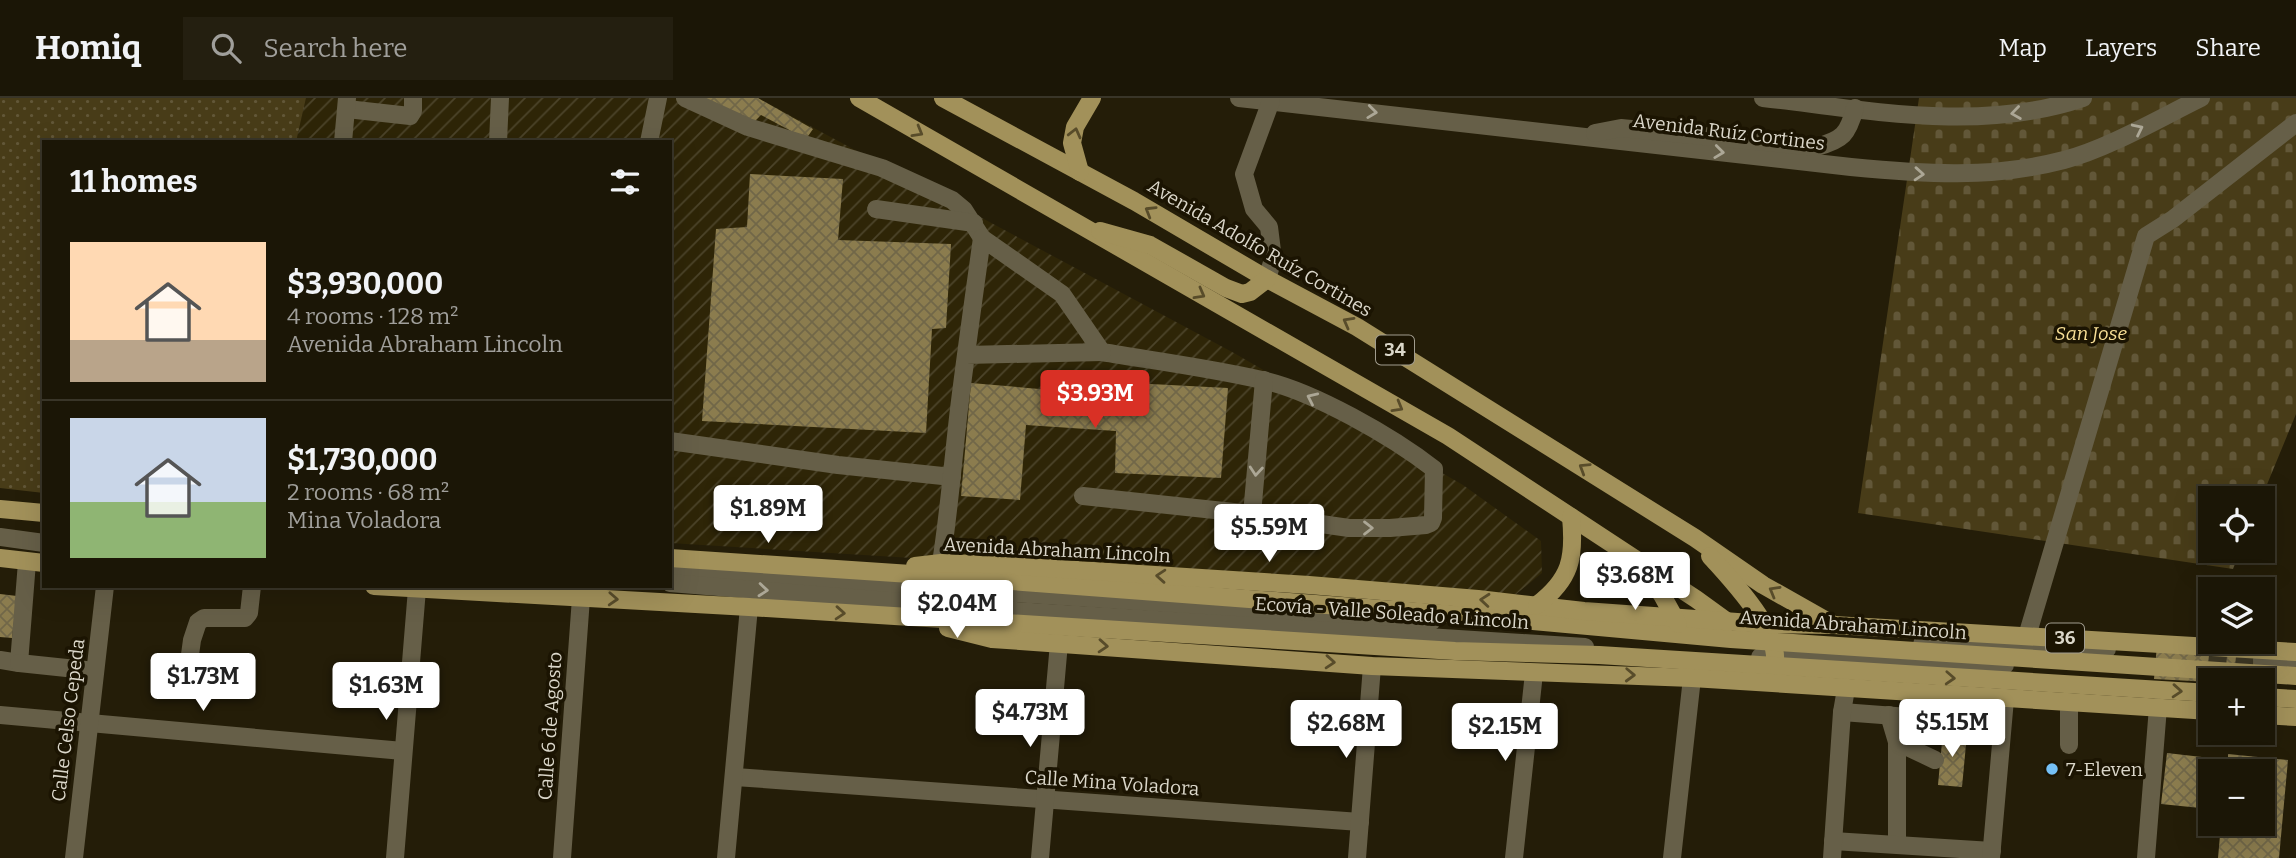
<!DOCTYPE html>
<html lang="en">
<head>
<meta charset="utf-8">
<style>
	:root { --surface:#1b1606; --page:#241f10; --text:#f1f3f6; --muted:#a09f9b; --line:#393528; --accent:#d93025 }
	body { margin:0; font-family:Bitter,serif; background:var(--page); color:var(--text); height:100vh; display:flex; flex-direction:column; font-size:26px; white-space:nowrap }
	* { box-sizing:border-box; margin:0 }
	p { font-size:23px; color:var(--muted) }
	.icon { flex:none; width:38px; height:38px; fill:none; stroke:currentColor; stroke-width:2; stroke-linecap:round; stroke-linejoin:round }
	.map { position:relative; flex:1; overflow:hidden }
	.details { position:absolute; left:42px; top:42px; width:630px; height:448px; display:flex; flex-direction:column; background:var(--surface); border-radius:0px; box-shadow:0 7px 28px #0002,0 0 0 2px var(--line) }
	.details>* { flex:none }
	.fabs { position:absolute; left:2198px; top:388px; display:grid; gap:14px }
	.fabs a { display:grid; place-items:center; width:77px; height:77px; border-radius:0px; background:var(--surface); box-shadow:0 7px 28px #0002,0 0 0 2px var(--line); font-size:35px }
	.price { position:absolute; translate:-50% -60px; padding:0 16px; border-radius:7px; background:#fff; color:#222; font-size:23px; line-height:46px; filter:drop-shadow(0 2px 4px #0008) }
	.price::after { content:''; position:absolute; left:50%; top:42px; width:21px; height:16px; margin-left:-10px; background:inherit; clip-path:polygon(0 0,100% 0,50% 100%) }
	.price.current { background:var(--accent); color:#fff }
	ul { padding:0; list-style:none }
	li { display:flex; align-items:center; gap:21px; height:175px; padding:0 28px }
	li+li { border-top:2px solid var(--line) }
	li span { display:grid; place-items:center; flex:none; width:196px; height:140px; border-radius:0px; color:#555 }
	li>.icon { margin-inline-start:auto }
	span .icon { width:84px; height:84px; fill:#fffc; stroke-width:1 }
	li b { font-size:30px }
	h2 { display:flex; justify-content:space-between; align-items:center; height:84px; padding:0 28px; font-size:30px }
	header { display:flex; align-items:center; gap:42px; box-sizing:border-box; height:98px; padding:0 35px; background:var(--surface); border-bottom:2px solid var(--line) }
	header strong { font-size:33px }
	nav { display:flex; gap:38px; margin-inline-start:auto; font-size:24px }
	.search { width:490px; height:63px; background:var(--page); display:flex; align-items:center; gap:18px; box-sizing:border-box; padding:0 24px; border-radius:0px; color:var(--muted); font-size:26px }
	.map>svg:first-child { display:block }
	.industrial { fill:url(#industrial-furrows) }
	.grass { fill:url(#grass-dots) }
	.cemetery { fill:url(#cemetery-stones) }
	.building { fill:url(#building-cross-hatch) }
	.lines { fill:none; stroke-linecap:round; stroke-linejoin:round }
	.minor-tunnel { stroke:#3f3925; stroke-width:18; stroke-dasharray:18 9; stroke-linecap:butt }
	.minor { stroke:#665f48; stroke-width:18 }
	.major { stroke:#a2915a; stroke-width:18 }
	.oneway { stroke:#aca796 }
	.oneway2 { stroke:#584c2a }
	.poi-dot { fill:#75c0f6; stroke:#1b1402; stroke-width:2.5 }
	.labels { text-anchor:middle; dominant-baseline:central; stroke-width:7; stroke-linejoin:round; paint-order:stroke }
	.shield { fill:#1b1402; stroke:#a19c8e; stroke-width:2 }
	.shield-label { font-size:18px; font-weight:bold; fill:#dbd7ca }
	.street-label { font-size:19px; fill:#dbd7ca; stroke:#1b1402 }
	.park-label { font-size:19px; font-style:italic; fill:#f8df96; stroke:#1b1402 }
	.poi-label { font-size:19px; fill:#dbd7ca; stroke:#1b1402; text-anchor:start }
</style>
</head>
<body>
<header>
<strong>Homiq</strong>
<div class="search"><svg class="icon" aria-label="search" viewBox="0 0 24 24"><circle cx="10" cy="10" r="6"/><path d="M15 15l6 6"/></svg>Search here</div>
<nav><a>Map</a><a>Layers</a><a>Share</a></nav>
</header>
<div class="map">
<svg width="2296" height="760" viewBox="0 0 2296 760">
	<defs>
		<pattern id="industrial-furrows" width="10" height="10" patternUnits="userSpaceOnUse" patternTransform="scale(1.75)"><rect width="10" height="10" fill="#2e2507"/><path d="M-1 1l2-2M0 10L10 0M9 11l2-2" fill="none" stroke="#4c442a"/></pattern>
		<pattern id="grass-dots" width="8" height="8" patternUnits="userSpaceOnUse" patternTransform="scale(1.75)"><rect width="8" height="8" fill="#483c18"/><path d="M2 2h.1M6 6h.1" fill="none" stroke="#625738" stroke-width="1.8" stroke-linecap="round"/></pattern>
		<pattern id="cemetery-stones" width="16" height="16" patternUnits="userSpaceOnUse" patternTransform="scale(1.75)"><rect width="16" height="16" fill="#483c18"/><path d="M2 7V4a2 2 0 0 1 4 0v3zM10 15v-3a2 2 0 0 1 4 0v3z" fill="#625738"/></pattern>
		<pattern id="building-cross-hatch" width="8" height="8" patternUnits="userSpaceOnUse" patternTransform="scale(1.75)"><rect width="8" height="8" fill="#8b7c4e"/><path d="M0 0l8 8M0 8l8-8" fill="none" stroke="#716748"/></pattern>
	</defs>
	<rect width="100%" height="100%" fill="#241d08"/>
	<polygon class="industrial" points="306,0 758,0 1234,255 1463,387 1541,443 1542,475 1515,497 670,445 670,44 296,44"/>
	<polygon class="grass" points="0,0 306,0 296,44 44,44 44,395 0,390"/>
	<polygon class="cemetery" points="1919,0 2296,0 2296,316 2261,401 2210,401 2210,453 2240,453 2233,471 1858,415"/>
	<g class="building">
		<polygon points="698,0 758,0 813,31 806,41 761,17 750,28"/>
		<polygon points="750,76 843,81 838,142 951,146 946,230 932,231 926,335 702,323 716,131 747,129"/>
		<polygon points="1051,282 1074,282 1070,306 1088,306 1093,283 1228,290 1221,380 1115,375 1116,333 1026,327 1020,402 961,398 971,285 1051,292"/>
		<polygon points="0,496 17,498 12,540 0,539"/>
		<polygon points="2157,547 2263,554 2260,583 2210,584 2154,581"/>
		<polygon points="1943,633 1967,636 1962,689 1938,687"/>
		<polygon points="2167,655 2228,662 2228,656 2288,662 2279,760 2218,760 2221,726 2263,726 2263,674 2210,674 2210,711 2161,706"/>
	</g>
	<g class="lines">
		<polyline class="minor-tunnel" points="2209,557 2262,562"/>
		<g class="minor">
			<polyline points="685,0 748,29 882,70 952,102 964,112 982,140"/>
			<path d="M1239 0 1851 69C1924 76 1991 81 2064 62 2107 51 2160 20 2201 0"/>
			<path d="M1763 0C1868 12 1980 35 2083 0"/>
			<polyline points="347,11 410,18 413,13 413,0"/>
			<path d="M1595 35 1621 30 1816 49C1843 42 1848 36 1855 10"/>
			<polyline points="343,44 347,0"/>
			<polyline points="498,44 500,0"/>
			<polyline points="649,44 658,0"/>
			<polyline points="876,111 974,125"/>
			<polyline points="1267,181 1273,161 1269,129 1254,111 1244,76 1271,3"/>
			<polyline points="670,343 838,367 952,379"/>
			<path d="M1083 398 1252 416 1349 430H1390L1426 427 1431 425 1433 420 1434 371C1393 339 1313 293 1262 282 1210 270 1156 263 1102 254"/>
			<polyline points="1252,416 1264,282"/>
			<polyline points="0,439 44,445"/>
			<path d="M941 465C949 414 953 362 959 311 966 254 974 197 982 140L1062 196 1102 254 966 257"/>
			<polyline points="670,472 1432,523"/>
			<polyline points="670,485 985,511 1585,549"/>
			<polyline points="2027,538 2146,138 2173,121 2296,25"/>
			<polyline points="1922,546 2107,551"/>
			<polyline points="1760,559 2005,567"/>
			<polyline points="0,562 19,565 27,464"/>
			<polyline points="2262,562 2296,565"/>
			<polyline points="19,565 95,573"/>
			<polyline points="187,579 192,542 198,524 204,520 245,520 249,515 252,488"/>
			<polyline points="1842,614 2002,626"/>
			<polyline points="0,617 403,653"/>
			<polyline points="1889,617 1897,644 1897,746"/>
			<polyline points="1897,644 1935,662"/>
			<polyline points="2069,647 2069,604"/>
			<polyline points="735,679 1360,724"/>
			<polyline points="1833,743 1992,753"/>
			<polyline points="74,760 105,488"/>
			<polyline points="395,760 417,491"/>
			<polyline points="562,760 581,500"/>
			<polyline points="726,760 749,509"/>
			<polyline points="1040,760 1059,545"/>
			<polyline points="1357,760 1372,568"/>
			<polyline points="1514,760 1534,575"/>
			<polyline points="1672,760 1692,580"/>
			<polyline points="1832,760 1842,614 1846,591"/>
			<polyline points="1991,760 2005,601"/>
			<polyline points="2146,760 2158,609"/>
		</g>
		<g class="major">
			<polyline points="859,0 1448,338 1696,501 1725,522"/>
			<polyline points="943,0 1134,103 1267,181 1357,229 1695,440 1763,487 1834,527"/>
			<polyline points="1080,74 1072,45 1075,29 1092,0"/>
			<polyline points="1100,133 1150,147 1226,190 1242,196 1250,194 1267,181"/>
			<polyline points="0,411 44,415"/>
			<path d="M1710 458C1731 482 1795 546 1769 579"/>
			<polyline points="0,460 44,465"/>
			<polyline points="670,460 971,480 1500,520 1731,541 2296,578"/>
			<polyline points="915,468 941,465 984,466 1309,487 1478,501 1584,513 1765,526 1834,527 2296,554"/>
			<polyline points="1645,472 1662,497 1678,526"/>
			<polyline points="374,488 749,509 1455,553 1599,557 2210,595"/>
			<path d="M1537 507C1571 481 1575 460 1571 419"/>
			<polyline points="948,530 992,541 1372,568 1692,580 2210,613"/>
			<polyline points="2263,599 2296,601"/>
			<polyline points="2263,617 2296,619"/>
		</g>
	</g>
	<defs><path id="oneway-chevron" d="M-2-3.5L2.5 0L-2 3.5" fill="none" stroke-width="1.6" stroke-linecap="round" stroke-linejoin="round" transform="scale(1.75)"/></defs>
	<g class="oneway">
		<use href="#oneway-chevron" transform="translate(1372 14) rotate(7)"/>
		<use href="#oneway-chevron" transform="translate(2016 15) rotate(172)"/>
		<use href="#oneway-chevron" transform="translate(2138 31) rotate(-26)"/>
		<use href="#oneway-chevron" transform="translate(1719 54) rotate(7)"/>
		<use href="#oneway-chevron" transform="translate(1919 76) rotate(4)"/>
		<use href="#oneway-chevron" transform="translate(1312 300) rotate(-155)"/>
		<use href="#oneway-chevron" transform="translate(1256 373) rotate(95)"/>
		<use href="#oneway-chevron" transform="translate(1368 430)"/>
		<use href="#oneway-chevron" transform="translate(763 492) rotate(5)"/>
	</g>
	<g class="oneway2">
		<use href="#oneway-chevron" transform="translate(918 34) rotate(30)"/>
		<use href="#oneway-chevron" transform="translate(1075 35) rotate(-76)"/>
		<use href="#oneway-chevron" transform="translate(1150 113) rotate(-149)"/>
		<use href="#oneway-chevron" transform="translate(1200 196) rotate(29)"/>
		<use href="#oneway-chevron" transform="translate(1348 224) rotate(-151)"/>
		<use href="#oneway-chevron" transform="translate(1398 309) rotate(30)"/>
		<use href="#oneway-chevron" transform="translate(1584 370) rotate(-148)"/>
		<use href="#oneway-chevron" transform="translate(1161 478) rotate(-176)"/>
		<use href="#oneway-chevron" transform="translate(1774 493) rotate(-150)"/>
		<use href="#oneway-chevron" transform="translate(613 501) rotate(3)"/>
		<use href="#oneway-chevron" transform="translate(1485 502) rotate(-175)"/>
		<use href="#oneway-chevron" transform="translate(840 515) rotate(4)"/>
		<use href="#oneway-chevron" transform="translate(1103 548) rotate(4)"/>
		<use href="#oneway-chevron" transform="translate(1330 564) rotate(4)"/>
		<use href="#oneway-chevron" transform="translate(1630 577) rotate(2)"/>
		<use href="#oneway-chevron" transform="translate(1950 580) rotate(3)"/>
		<use href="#oneway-chevron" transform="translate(2177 593) rotate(4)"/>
	</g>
	<circle class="poi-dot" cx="2052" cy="671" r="7"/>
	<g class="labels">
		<g class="shield">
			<rect x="1376" y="237.5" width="38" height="29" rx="5"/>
			<rect x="2046" y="525.5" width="38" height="29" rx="5"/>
		</g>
		<g class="shield-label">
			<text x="1395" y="252">34</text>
			<text x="2065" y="540">36</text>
		</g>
		<g class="street-label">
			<text transform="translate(1729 34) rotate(7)">Avenida Ruíz Cortines</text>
			<text transform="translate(1260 150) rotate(30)">Avenida Adolfo Ruíz Cortines</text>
			<text transform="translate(1057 452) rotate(3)">Avenida Abraham Lincoln</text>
			<text transform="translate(1392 515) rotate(4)">Ecovía - Valle Soleado a Lincoln</text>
			<text transform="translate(1853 527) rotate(4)">Avenida Abraham Lincoln</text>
			<text transform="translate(68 622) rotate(-83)">Calle Celso Cepeda</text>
			<text transform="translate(550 628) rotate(-86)">Calle 6 de Agosto</text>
			<text transform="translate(1112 685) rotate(4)">Calle Mina Voladora</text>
		</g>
		<g class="park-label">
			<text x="2091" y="235">San Jose</text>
		</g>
		<g class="poi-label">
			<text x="2066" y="671">7-Eleven</text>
		</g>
	</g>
</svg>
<div class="fabs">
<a><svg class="icon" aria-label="locate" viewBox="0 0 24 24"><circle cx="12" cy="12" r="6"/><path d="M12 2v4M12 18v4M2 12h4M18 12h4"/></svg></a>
<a><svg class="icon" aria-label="layers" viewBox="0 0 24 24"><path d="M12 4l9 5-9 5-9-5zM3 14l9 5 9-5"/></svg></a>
<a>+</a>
<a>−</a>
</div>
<b class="price current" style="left:1095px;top:332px">$3.93M</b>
<b class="price" style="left:768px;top:447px">$1.89M</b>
<b class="price" style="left:1269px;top:466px">$5.59M</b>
<b class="price" style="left:1635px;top:514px">$3.68M</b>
<b class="price" style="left:957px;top:542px">$2.04M</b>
<b class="price" style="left:203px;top:615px">$1.73M</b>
<b class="price" style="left:386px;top:624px">$1.63M</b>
<b class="price" style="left:1030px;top:651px">$4.73M</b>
<b class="price" style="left:1952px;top:661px">$5.15M</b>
<b class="price" style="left:1346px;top:662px">$2.68M</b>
<b class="price" style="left:1505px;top:665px">$2.15M</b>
<section class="details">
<h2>11 homes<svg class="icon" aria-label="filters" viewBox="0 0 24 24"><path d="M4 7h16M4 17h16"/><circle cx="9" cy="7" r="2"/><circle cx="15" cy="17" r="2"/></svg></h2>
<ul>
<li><span style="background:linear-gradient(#ffd9b3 70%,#b9a48a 0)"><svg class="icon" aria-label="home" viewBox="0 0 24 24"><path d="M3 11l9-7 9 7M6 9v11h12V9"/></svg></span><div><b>$3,930,000</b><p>4 rooms · 128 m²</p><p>Avenida Abraham Lincoln</p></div></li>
<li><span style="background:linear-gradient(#c9d6e8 60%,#8fb573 0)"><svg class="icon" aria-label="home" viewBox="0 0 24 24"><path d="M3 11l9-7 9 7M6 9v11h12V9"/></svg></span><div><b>$1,730,000</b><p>2 rooms · 68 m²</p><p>Mina Voladora</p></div></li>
</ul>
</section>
</div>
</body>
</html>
